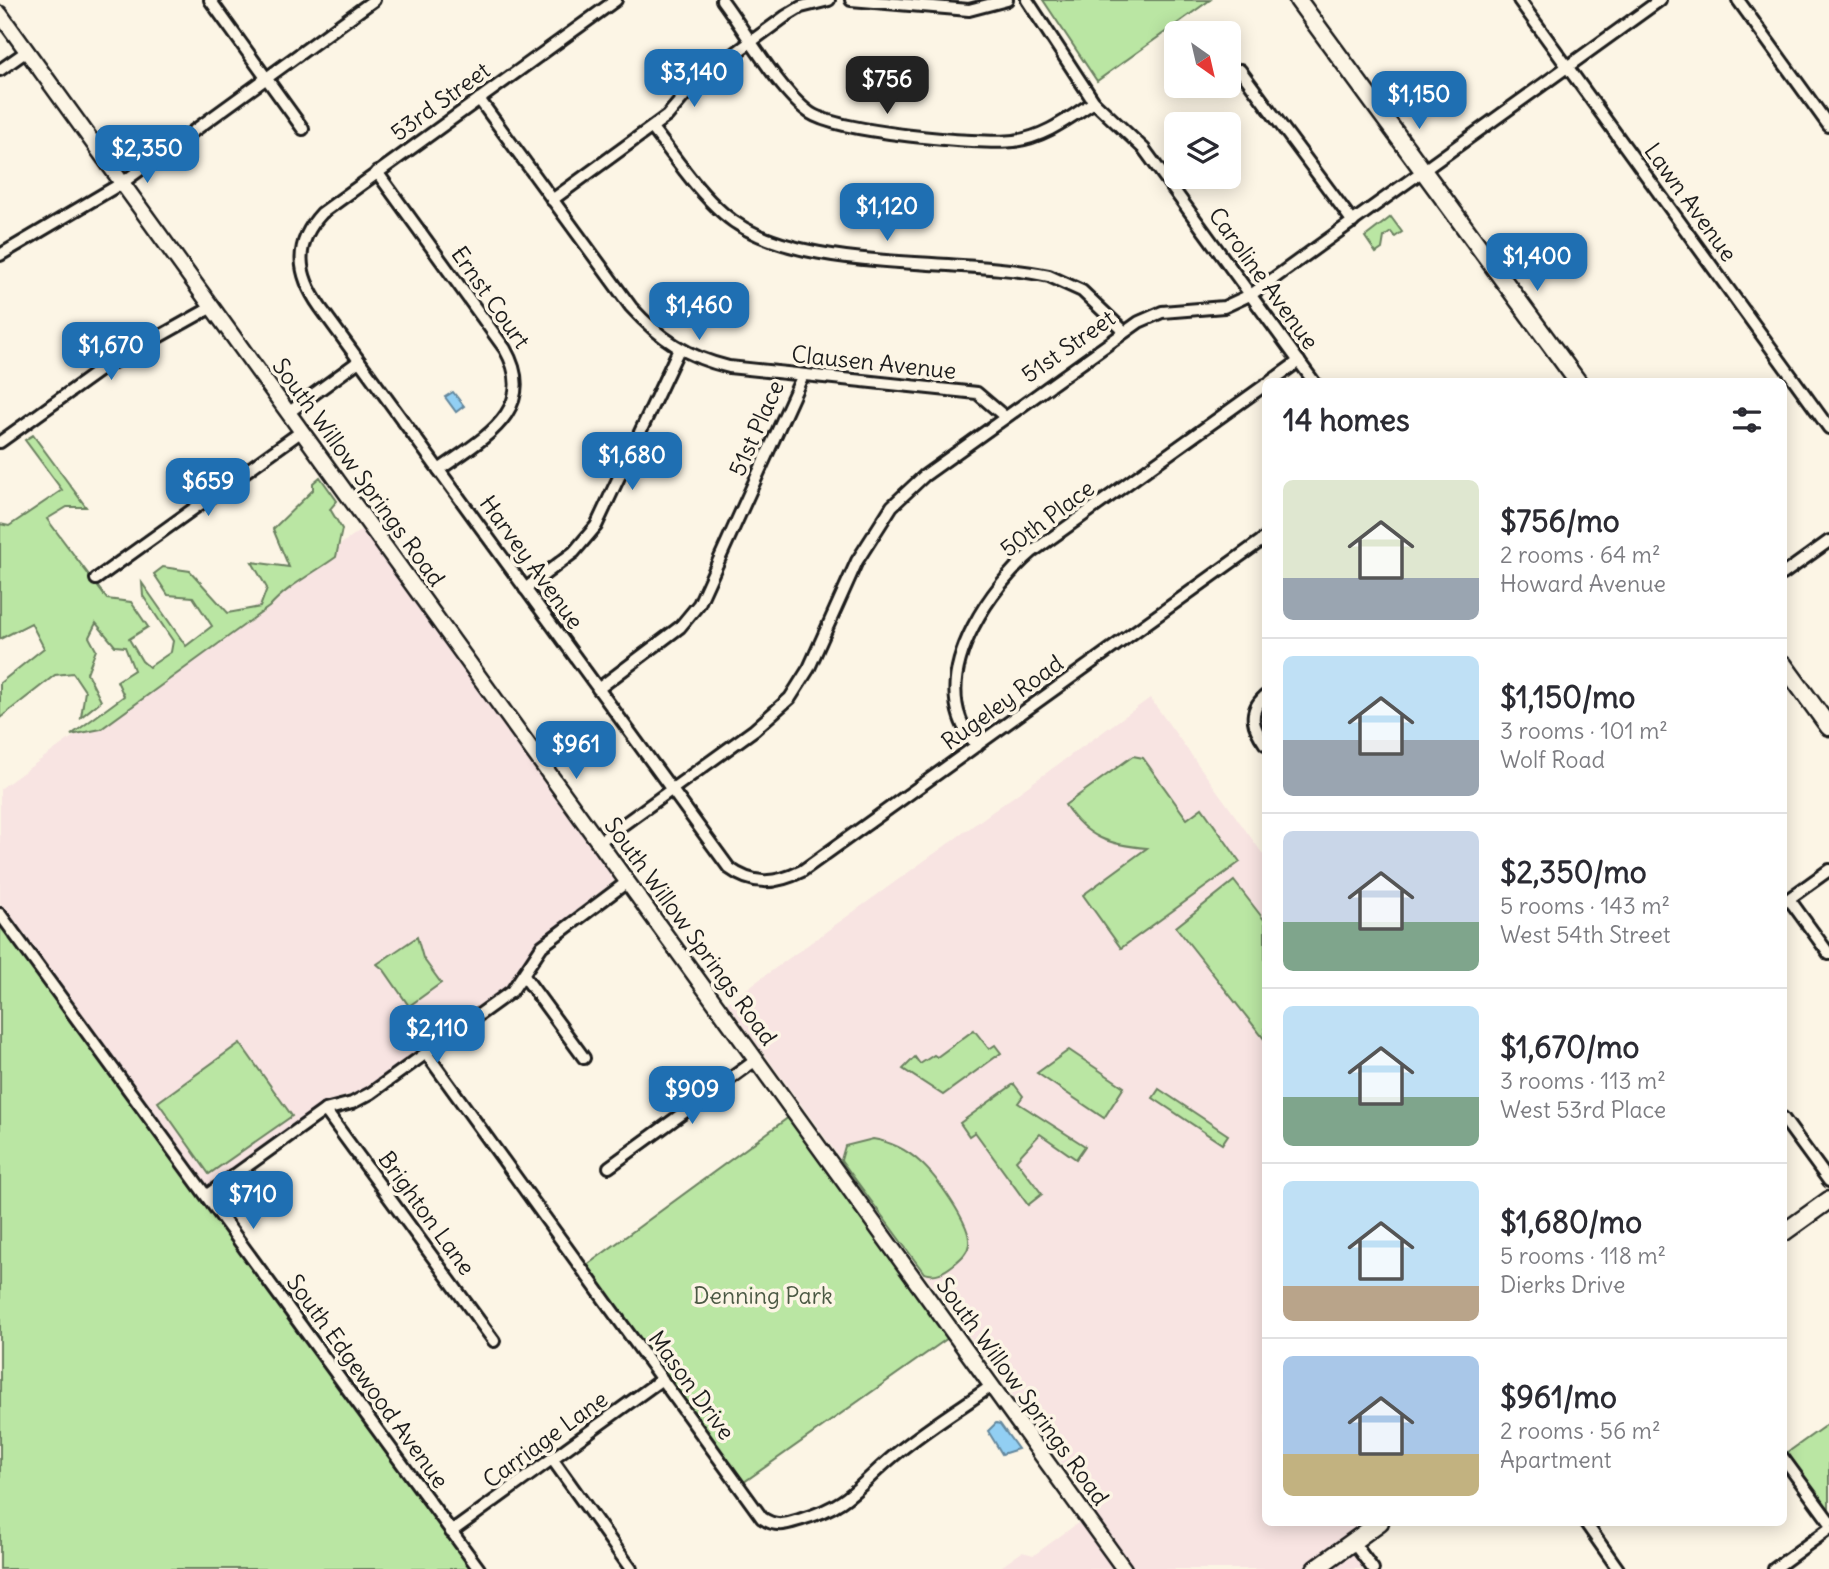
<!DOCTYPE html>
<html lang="en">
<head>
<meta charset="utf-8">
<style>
	:root { --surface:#fff; --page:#f2f2f3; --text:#2b2b33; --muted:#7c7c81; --line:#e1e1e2; --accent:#1f6fb2 }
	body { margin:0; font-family:Delius,sans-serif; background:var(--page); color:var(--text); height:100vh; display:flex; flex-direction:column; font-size:26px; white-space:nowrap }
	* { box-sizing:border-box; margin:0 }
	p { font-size:23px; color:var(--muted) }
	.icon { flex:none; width:38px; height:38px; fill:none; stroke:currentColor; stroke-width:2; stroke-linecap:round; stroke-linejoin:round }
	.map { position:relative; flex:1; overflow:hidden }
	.details { position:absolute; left:1262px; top:378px; width:525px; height:1148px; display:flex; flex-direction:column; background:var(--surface); border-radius:10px; box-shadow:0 4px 18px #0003 }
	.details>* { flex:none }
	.needle { width:46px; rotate:146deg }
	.controls { position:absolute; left:1164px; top:21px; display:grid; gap:14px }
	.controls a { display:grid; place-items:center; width:77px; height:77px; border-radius:10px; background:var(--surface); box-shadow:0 4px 18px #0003; font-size:35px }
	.price { position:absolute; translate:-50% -60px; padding:0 16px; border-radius:14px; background:var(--accent); color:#fff; font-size:23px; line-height:46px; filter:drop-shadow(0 2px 4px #0008) }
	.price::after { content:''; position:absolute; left:50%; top:42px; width:21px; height:16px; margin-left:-10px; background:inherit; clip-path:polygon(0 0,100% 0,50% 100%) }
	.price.on { background:#222; color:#fff }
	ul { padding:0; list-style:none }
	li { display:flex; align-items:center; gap:21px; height:175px; padding:0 21px }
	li+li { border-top:2px solid var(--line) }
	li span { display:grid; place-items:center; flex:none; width:196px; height:140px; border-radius:10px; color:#555 }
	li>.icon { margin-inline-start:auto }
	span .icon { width:84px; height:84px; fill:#fffc; stroke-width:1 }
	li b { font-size:30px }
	h2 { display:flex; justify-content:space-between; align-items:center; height:84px; padding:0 21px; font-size:30px }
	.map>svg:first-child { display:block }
	.built { fill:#f8e4e2 }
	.green { fill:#bae6a3; stroke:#6b8160; stroke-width:2 }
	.water { fill:#92cff3; stroke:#63879d; stroke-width:2 }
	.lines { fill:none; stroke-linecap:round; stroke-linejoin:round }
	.minor-casing { stroke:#1c1c1c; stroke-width:16 }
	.tertiary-casing { stroke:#1c1c1c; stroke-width:19 }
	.secondary-casing { stroke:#1c1c1c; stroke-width:21 }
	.minor { stroke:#fcf5e5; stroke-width:10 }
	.tertiary { stroke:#fcf5e5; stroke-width:14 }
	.secondary { stroke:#fcf5e5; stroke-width:16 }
	.labels { text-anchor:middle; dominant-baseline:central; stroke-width:7; stroke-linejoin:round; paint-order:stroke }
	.street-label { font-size:23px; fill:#1c1c1c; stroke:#fcf5e5 }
	.park-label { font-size:23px; fill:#4b5944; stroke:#fcf5e5 }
</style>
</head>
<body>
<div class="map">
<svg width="1829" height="1569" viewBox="0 0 1829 1569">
	<rect width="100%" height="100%" fill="#fcf5e5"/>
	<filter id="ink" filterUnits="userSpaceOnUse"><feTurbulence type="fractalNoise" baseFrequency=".0143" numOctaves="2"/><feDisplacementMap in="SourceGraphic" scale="14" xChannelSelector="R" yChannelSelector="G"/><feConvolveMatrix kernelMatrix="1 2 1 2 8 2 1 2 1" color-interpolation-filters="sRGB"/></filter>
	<g filter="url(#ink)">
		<g class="built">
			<polygon points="362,529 613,874 614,881 539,939 502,992 366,1089 325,1103 209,1185 203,1181 0,905 0,789"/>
			<polygon points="1150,698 1265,857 1265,1522 1367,1523 1351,1533 1377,1569 998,1569 1022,1552 1034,1555 1096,1510 727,1003"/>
		</g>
		<g class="green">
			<polygon points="1043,0 1210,0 1097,81"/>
			<polygon points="1391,217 1402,232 1395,237 1391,232 1384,237 1382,249 1376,253 1365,237"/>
			<path d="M33 435 86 507H67L47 519 107 599 131 602 148 627 129 639 142 661 149 667 171 652 173 641 143 596 142 583 186 646 212 626 193 597 168 595 154 574 163 567 190 571 228 613 260 607 267 588 252 562 289 567 273 529 313 490V483L320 477 337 501 330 509 342 529 336 557C314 573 286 587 269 607L101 729 71 735 124 696 117 681 134 670 125 647 115 646 96 623 89 637 96 650 87 673 101 701 81 717 85 691 73 673 55 675 0 718V683L44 648 31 623 0 639V524L9 526 62 490 25 440Z"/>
			<path d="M1133 756 1143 758 1187 819 1202 808 1240 862 1121 948 1083 895 1147 848C1109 845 1087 838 1065 805Z"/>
			<polygon points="1234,881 1265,921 1265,1040 1176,927"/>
			<polygon points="0,924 471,1569 0,1569"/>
			<polygon points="417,937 423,958 441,983 409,1006 384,970 377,964"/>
			<polygon points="974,1030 989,1049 995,1045 1001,1053 943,1095 903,1069 915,1057 920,1064 934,1055 937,1057"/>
			<polygon points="240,1043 292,1116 209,1174 158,1102"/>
			<polygon points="1069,1050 1124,1087 1104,1118 1037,1073"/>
			<polygon points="1014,1084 1023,1096 1018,1103 1085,1146 1076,1159 1040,1134 1016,1160 1042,1194 1028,1205 975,1132 969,1136 960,1123"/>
			<polygon points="1159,1089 1228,1135 1222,1144 1153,1098"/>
			<polygon points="789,1117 948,1338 744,1482 587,1265"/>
			<path d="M873 1139C891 1142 906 1149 920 1162 935 1175 972 1225 969 1244 968 1253 960 1259 953 1265 944 1272 936 1277 924 1273L841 1160 845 1146Z"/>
			<polygon points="1829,1423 1829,1517 1784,1455"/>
		</g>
		<g class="water">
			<polygon points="453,392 464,406 456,412 445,397"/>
			<polygon points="996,1423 1000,1424 1018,1449 1002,1454 988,1431"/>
		</g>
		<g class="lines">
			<g class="minor-casing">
				<g id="minor">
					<polyline points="210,0 303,129"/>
					<path d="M616 0 322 213C293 244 297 274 320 307L729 868C753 886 776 884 802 871L1265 538"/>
					<path d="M722 0C746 32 779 91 810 113 838 132 979 145 1014 141 1045 137 1069 118 1094 102"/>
					<polyline points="851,0 969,10 1007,0"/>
					<polyline points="1027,0 1094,102 1144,149 1314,382"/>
					<polyline points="1519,0 1829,428"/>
					<polyline points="1738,0 1829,126"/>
					<polyline points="0,70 27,51"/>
					<polyline points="1240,70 1353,222"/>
					<path d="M479 99 631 307C660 339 687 357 729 367L977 393 1004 416"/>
					<path d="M652 128C675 157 696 190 724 214 793 275 958 256 1049 276L1082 291 1124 331"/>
					<path d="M377 172 505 349C540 410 482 439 439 470"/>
					<polyline points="552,200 667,116 696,82 786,16 801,7 829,0"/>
					<polyline points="0,255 122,183 374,0"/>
					<polyline points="1270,382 1299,361"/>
					<polyline points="288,413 359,361"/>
					<polyline points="0,442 103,368 212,307"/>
					<polyline points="1783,574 1829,541"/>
					<polyline points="96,579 302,431"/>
					<polyline points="525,589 574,552 596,526 679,349"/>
					<polyline points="598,689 680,627 699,604 802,377"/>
					<path d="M1265 696C1247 712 1253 727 1265 744"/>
					<path d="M977 746C970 737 963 728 960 718 940 661 991 587 1032 552L1265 385"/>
					<polyline points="599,842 754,730 790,698 809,668 857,561 892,506 924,476 1139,322 1162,312 1224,307 1252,294 1660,0"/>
					<polyline points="1789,899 1829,954"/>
					<polyline points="1783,903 1829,870"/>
					<polyline points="0,914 479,1569"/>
					<polyline points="524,976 584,1058"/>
					<path d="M426 1053 762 1518C777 1528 786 1524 802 1519 849 1505 856 1488 890 1459 921 1432 958 1410 991 1386"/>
					<polyline points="325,1110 494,1341"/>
					<polyline points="1783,1118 1829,1181"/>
					<polyline points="609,1167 756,1060"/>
					<polyline points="207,1195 325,1110 352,1103 371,1093 512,991 542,946 627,882"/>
					<polyline points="1783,1458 1829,1521"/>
					<polyline points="553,1460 631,1569"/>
					<polyline points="1585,1522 1618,1569"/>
					<polyline points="451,1532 662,1379"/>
					<polyline points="1353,1542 1373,1569"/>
					<polyline points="1774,1569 1829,1529"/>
				</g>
			</g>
			<g class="tertiary-casing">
				<polyline id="tertiary" points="0,14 1124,1569"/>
			</g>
			<g class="secondary-casing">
				<g id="secondary">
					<polyline points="1298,0 1578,382"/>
					<polyline points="1783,664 1829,727"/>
					<polyline points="1783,1233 1829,1200"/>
					<polyline points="1315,1569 1380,1522"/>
				</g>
			</g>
			<use href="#minor" class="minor"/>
			<use href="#tertiary" class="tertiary"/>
			<use href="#secondary" class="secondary"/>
		</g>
	</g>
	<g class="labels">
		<g class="street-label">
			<text transform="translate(440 101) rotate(-36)">53rd Street</text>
			<text transform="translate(1691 202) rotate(54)">Lawn Avenue</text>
			<text transform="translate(1264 278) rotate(54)">Caroline Avenue</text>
			<text transform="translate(491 297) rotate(55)">Ernst Court</text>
			<text transform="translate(1068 346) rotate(-35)">51st Street</text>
			<text transform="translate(874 362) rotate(6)">Clausen Avenue</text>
			<text transform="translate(756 428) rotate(-66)">51st Place</text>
			<text transform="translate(359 472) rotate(54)">South Willow Springs Road</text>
			<text transform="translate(1047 518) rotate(-37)">50th Place</text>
			<text transform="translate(532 562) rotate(54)">Harvey Avenue</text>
			<text transform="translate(1002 702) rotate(-36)">Rugeley Road</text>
			<text transform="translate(691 931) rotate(54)">South Willow Springs Road</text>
			<text transform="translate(427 1213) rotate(54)">Brighton Lane</text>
			<text transform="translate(368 1381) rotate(54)">South Edgewood Avenue</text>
			<text transform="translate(692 1385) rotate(54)">Mason Drive</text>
			<text transform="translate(1023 1391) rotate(54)">South Willow Springs Road</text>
			<text transform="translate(545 1439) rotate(-36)">Carriage Lane</text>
		</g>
		<g class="park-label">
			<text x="763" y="1295">Denning Park</text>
		</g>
	</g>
</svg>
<div class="controls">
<a><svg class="needle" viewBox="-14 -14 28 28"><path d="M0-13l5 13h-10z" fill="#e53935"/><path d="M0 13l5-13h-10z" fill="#7c7c81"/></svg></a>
<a><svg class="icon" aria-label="layers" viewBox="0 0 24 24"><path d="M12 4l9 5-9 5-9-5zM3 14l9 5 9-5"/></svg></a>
</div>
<b class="price" style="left:694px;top:109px">$3,140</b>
<b class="price on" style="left:887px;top:116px">$756</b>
<b class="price" style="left:1419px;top:131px">$1,150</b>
<b class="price" style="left:147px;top:185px">$2,350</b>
<b class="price" style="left:887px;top:243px">$1,120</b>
<b class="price" style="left:1537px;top:293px">$1,400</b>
<b class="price" style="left:699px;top:342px">$1,460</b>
<b class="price" style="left:111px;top:382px">$1,670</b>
<b class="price" style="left:632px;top:492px">$1,680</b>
<b class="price" style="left:208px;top:518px">$659</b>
<b class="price" style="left:576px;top:781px">$961</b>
<b class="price" style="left:437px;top:1065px">$2,110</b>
<b class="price" style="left:692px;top:1126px">$909</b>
<b class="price" style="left:253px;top:1231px">$710</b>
<section class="details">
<h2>14 homes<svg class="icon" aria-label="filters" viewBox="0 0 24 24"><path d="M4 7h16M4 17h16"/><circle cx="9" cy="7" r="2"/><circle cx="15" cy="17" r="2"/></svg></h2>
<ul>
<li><span style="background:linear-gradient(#dfe7d0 70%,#9aa5b1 0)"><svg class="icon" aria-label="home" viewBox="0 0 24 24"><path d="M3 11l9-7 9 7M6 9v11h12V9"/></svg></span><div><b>$756/mo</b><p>2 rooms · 64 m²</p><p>Howard Avenue</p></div></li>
<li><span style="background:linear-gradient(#bfe0f5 60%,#9aa5b1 0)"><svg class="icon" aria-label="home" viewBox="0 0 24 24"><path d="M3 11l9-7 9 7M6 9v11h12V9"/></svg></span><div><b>$1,150/mo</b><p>3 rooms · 101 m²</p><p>Wolf Road</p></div></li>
<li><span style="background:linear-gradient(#c9d6e8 65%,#7fa58c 0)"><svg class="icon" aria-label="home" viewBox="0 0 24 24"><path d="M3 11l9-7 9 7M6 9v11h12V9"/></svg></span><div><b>$2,350/mo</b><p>5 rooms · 143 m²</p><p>West 54th Street</p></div></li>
<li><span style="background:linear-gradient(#bfe0f5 65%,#7fa58c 0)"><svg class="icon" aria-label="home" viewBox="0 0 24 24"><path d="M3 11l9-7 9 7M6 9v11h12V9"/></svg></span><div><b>$1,670/mo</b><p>3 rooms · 113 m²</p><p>West 53rd Place</p></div></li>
<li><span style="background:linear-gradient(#bfe0f5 75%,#b9a48a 0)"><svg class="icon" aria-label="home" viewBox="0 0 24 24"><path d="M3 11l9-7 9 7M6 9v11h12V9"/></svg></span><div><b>$1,680/mo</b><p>5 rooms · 118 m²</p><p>Dierks Drive</p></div></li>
<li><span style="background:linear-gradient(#a9c7e8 70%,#c2b280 0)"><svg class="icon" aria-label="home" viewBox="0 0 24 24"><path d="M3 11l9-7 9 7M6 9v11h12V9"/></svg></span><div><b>$961/mo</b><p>2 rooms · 56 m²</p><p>Apartment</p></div></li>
</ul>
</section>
</div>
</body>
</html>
